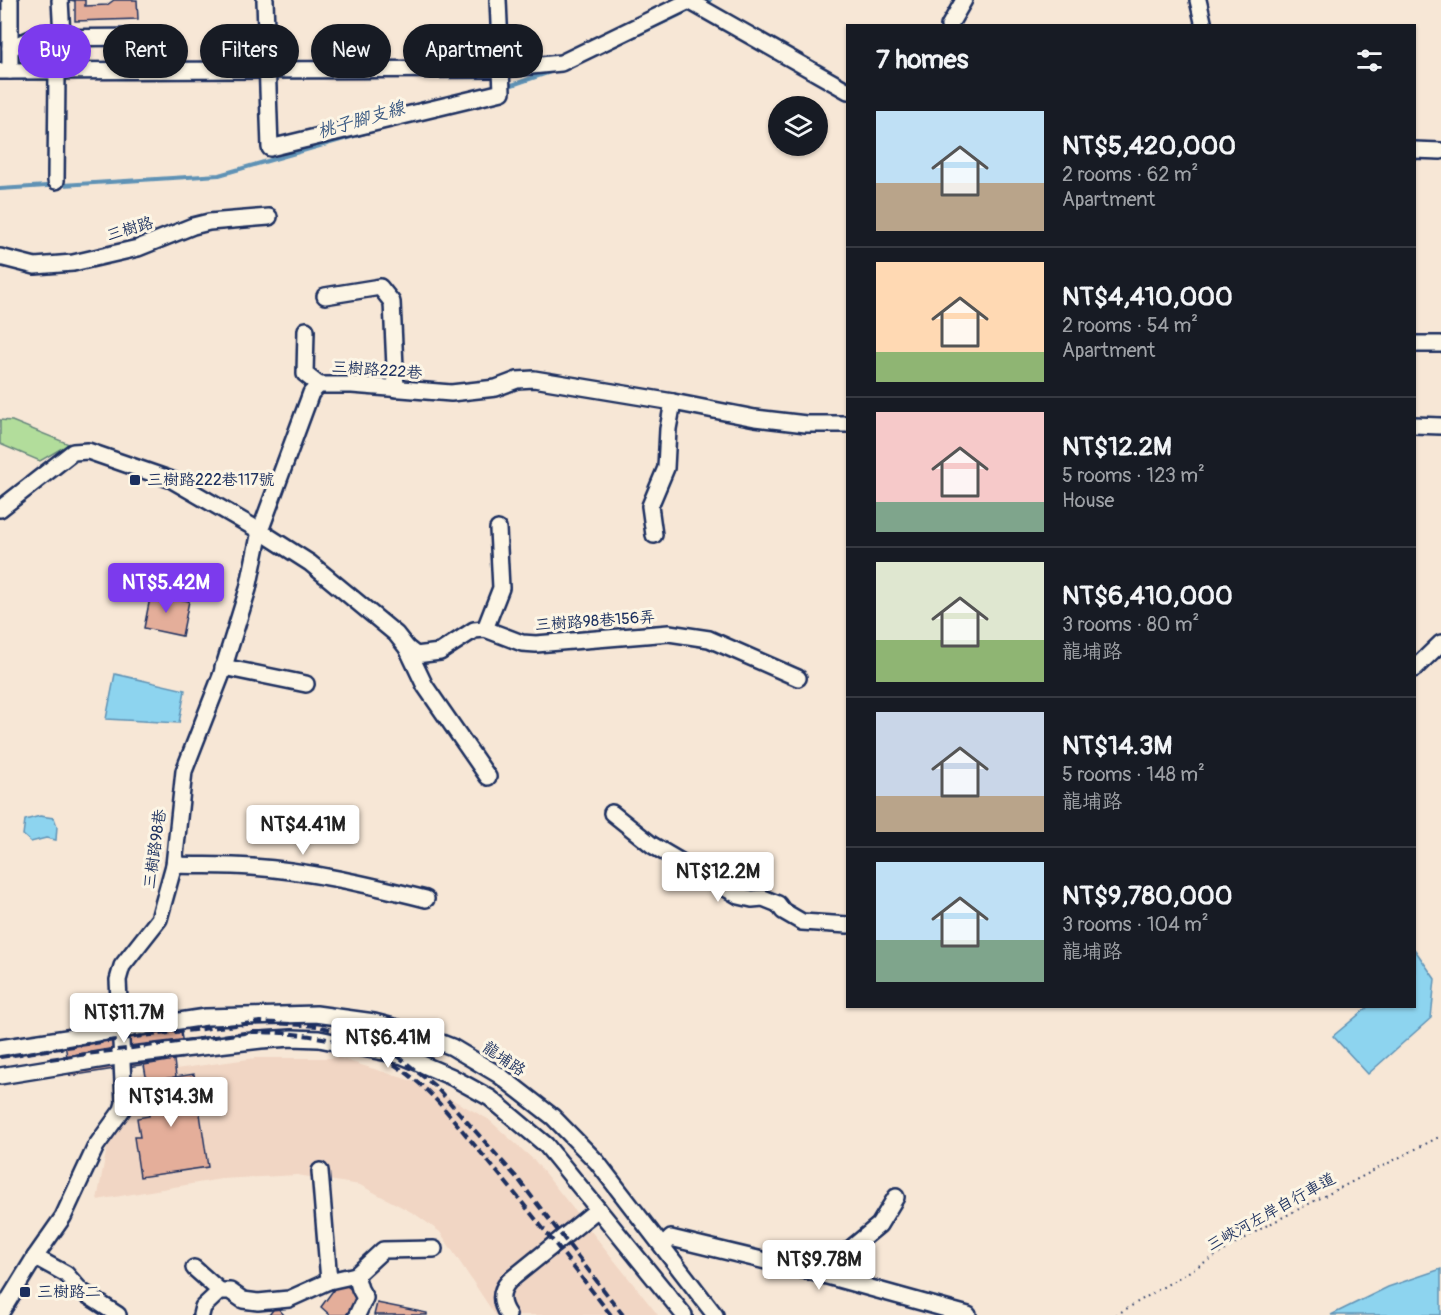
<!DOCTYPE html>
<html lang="en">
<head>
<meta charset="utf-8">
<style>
	:root { --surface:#171b24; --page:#20242c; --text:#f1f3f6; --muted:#9ea1a6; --line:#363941; --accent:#7c3aed }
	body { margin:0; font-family:Pangolin,"LXGW WenKai TC",sans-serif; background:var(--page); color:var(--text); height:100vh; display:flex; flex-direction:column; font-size:22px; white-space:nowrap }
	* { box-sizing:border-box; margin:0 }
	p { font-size:20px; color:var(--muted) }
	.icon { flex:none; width:33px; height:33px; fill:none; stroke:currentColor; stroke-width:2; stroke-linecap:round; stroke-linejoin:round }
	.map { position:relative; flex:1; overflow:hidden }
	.side { position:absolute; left:846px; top:24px; width:570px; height:984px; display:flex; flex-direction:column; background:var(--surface); border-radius:0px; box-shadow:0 2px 4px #0004 }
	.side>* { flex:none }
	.banner { position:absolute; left:18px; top:24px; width:570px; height:54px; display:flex; gap:12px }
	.fabs { position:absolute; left:768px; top:96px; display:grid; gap:12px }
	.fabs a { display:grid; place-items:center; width:60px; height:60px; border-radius:50%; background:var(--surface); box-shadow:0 2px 4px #0004; font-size:30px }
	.price { position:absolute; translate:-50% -51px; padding:0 14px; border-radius:6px; background:#fff; color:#222; font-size:20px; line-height:39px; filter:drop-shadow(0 2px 3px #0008) }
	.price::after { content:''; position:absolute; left:50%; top:36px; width:18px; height:14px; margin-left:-9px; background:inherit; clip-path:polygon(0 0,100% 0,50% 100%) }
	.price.selected { background:var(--accent); color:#fff }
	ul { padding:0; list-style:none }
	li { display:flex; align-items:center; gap:18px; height:150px; padding:0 30px }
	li+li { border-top:2px solid var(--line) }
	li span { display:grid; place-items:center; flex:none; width:168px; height:120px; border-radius:0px; color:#555 }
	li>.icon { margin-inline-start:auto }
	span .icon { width:72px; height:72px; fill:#fffc; stroke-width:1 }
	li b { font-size:26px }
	h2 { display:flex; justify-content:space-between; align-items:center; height:72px; padding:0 30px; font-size:26px }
	.tag { padding:0 21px; border-radius:27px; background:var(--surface); box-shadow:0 2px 4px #0004; font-size:21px; line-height:54px }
	.tag.selected { background:var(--accent); color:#fff }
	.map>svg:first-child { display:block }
	.built { fill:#f1d6c4 }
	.green { fill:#b2dd9b; stroke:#66867c; stroke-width:1.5 }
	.water { fill:#8dd4ef; stroke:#5f92b5; stroke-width:1.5 }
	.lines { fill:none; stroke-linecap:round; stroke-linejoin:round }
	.stream { stroke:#5f92b5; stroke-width:4 }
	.building { fill:#e4ae9a; stroke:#1b2f5e; stroke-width:1.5 }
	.minor-casing { stroke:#1b2f5e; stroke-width:20 }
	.path { stroke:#1b2f5e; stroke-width:2; stroke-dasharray:1.5 4.5; stroke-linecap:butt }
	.minor { stroke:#fcf5e5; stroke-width:15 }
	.rail { stroke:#1b2f5e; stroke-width:4; stroke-dasharray:9 4.5; stroke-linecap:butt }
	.poi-dot { fill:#1b2f5e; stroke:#fcf5e5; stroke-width:2 }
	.labels { text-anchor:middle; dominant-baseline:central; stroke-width:6; stroke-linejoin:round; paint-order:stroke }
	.street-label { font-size:16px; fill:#1b2f5e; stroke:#fcf5e5 }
	.poi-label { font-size:16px; fill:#1b2f5e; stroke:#fcf5e5; text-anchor:start }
	.water-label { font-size:18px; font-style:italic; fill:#385882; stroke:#fcf5e5 }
</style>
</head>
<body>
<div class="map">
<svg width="1441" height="1315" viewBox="0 0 1441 1315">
	<rect width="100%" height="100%" fill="#f7e7d6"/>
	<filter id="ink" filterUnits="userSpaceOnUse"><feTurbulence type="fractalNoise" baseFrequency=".0167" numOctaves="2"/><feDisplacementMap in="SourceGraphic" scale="12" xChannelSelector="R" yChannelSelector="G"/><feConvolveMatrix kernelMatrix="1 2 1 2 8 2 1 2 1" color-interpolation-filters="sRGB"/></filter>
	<g filter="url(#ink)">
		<polygon class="built" points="256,1058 339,1058 425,1085 488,1119 535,1161 658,1315 495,1315 440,1232 415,1214 360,1185 297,1175 221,1179 97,1200 108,1142 126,1114 132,1075"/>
		<polygon class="green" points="0,420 12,421 69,444 40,461 0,444"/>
		<g class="water">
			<polygon points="115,674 185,690 179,723 106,719"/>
			<polygon points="40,816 54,818 57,826 56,840 46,838 31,842 23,835 25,820"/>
			<polygon points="1415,950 1435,979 1431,1018 1368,1074 1333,1036 1368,1007 1414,1006"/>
			<polygon points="1441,1269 1441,1315 1331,1315 1388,1287"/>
		</g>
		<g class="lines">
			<g class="stream">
				<polyline points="702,4 710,0"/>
				<polyline points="582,61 692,9"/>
				<polyline points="506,87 556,70"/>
				<polyline points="0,189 219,175 379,129"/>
			</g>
		</g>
		<g class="building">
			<polygon points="70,0 85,0 85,6 107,5 114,0 137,0 138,19 75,21 75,1"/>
			<polygon points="151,593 189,601 182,636 144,628"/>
			<polygon points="178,1013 185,1058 70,1076 63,1031"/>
			<polygon points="174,1060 176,1077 147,1082 144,1065"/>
			<polygon points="194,1074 208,1167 140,1177 134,1137 140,1137 137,1118 149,1116 144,1082"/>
			<polygon points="340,1281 360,1296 346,1315 330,1315 321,1307"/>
			<polygon points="377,1303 427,1313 427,1315 374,1315"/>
			<polygon points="276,1306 284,1315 269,1315"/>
		</g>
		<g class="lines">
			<g class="minor-casing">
				<g id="minor">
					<polyline points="10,0 10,71"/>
					<polyline points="60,0 64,71"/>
					<polyline points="265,0 270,148 502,92 498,0"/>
					<polyline points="1198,0 1204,26"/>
					<polyline points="689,1 848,91"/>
					<polyline points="949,26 964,0"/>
					<polyline points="10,48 33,38 143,37 160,70"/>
					<polyline points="0,71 502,69 561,63 691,0"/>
					<polyline points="1414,150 1441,151"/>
					<polyline points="56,181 57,71"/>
					<polyline points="0,257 35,266 73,263 138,248 193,226 209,222 269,217"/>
					<polyline points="325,296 380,287 392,302 396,389"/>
					<polyline points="306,330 305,374 319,385"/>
					<polyline points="1414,344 1441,344"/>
					<polyline points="1414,425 1441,426"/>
					<polyline points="0,509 73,452 88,451 172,480 260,531 310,563 396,634 407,648 416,655 440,652 474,630 485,629 522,643 536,644 669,633 709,639 798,678"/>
					<polyline points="654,535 650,506 666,468 668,429 673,402"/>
					<polyline points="485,629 501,588 498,529"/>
					<polyline points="407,648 425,686 488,777"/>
					<polyline points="223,667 306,684"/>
					<polyline points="1414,669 1441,643"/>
					<polyline points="612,813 652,845 739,896 752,899 763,898 778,904 783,911 802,922 848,925"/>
					<path d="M174 865C200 866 226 865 252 867 311 871 369 885 426 899"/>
					<polyline points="0,1048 206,1017 316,1014 374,1022 416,1033 452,1047 499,1075 553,1117 597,1162 715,1315"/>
					<polyline points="0,1076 123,1056 261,1040 292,1038 319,1039 403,1056 452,1077 490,1098 546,1145 684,1315"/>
					<polyline points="320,1171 329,1281"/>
					<polyline points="663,1246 671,1238 820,1274 968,1315"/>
					<polyline points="35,1257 66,1274 81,1291 118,1315"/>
					<polyline points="194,1268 220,1291"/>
					<polyline points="820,1274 879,1225 896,1197"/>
					<polyline points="356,1275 360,1289 365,1298 357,1315"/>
					<polyline points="0,1314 35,1257 63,1217 96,1146 122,1110 124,1103 118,980 122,966 159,919 174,865 184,771 221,676 248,589 260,531 311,393 319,385 352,385 451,393 496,388 517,380 534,379 673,402 755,418 806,424 848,424"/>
					<polyline points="201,1315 203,1307 220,1291 230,1291 243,1300 258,1302 289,1299 329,1281 356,1275 383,1250 434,1249"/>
					<path d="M508 1315C500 1303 499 1292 509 1281L598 1209"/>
				</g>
			</g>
			<polyline class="path" points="1116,1315 1264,1227 1441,1136"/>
			<use href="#minor" class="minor"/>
			<g class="rail">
				<polyline points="0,1057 135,1037 261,1022 317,1026 355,1036 399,1057 436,1087 518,1179 623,1315"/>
				<path d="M50 1059 252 1032C304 1032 362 1040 405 1072 433 1092 454 1121 477 1148 523 1202 567 1259 611 1315"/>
			</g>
		</g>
	</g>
	<g class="poi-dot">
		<rect x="129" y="474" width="12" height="12" rx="3"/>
		<rect x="19" y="1286" width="12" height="12" rx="3"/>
	</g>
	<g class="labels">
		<g class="street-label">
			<text transform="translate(130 229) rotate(-17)">三樹路</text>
			<text transform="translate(377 370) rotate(4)">三樹路222巷</text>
			<text transform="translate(595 621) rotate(-4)">三樹路98巷156弄</text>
			<text transform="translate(155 849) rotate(-82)">三樹路98巷</text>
			<text transform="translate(504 1059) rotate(34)">龍埔路</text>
			<text transform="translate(1271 1212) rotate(-29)">三峽河左岸自行車道</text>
		</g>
		<g class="poi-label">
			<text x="147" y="480">三樹路222巷117號</text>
			<text x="37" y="1292">三樹路二</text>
		</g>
		<g class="water-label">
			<text transform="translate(361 120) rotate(-16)">桃子腳支線</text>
		</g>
	</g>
</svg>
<div class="fabs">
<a><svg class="icon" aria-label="layers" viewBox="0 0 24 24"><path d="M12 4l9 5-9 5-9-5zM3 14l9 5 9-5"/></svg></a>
</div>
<b class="price selected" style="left:166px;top:614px">NT$5.42M</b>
<b class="price" style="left:303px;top:856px">NT$4.41M</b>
<b class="price" style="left:718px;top:903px">NT$12.2M</b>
<b class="price" style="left:124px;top:1044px">NT$11.7M</b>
<b class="price" style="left:388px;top:1069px">NT$6.41M</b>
<b class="price" style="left:171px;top:1128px">NT$14.3M</b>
<b class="price" style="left:819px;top:1291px">NT$9.78M</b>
<div class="banner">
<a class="tag selected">Buy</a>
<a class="tag">Rent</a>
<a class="tag">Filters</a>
<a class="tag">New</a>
<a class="tag">Apartment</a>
</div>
<section class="side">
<h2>7 homes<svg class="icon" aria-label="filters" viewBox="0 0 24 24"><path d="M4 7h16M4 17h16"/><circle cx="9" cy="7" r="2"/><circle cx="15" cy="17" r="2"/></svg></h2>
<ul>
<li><span style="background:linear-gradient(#bfe0f5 60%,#b9a48a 0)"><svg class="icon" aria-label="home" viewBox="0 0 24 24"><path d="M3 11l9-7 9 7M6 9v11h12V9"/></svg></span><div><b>NT$5,420,000</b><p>2 rooms · 62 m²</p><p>Apartment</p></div></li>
<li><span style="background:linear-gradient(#ffd9b3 75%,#8fb573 0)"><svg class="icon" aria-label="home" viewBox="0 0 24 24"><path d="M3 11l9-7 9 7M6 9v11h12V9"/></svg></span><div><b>NT$4,410,000</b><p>2 rooms · 54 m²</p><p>Apartment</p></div></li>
<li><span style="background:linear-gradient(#f6c9c9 75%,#7fa58c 0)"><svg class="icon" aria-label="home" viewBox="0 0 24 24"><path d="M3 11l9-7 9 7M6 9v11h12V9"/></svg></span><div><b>NT$12.2M</b><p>5 rooms · 123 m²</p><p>House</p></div></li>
<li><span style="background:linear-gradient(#dfe7d0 65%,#8fb573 0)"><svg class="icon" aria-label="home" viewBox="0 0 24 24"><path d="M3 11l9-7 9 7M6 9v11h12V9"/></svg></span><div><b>NT$6,410,000</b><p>3 rooms · 80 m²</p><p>龍埔路</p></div></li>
<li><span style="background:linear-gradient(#c9d6e8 70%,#b9a48a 0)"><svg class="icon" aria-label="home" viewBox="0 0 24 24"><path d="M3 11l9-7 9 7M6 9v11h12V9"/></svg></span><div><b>NT$14.3M</b><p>5 rooms · 148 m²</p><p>龍埔路</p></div></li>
<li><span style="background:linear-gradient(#bfe0f5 65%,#7fa58c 0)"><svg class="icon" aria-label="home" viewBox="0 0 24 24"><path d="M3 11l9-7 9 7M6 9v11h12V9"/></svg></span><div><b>NT$9,780,000</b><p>3 rooms · 104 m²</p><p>龍埔路</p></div></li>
</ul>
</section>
</div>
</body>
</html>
